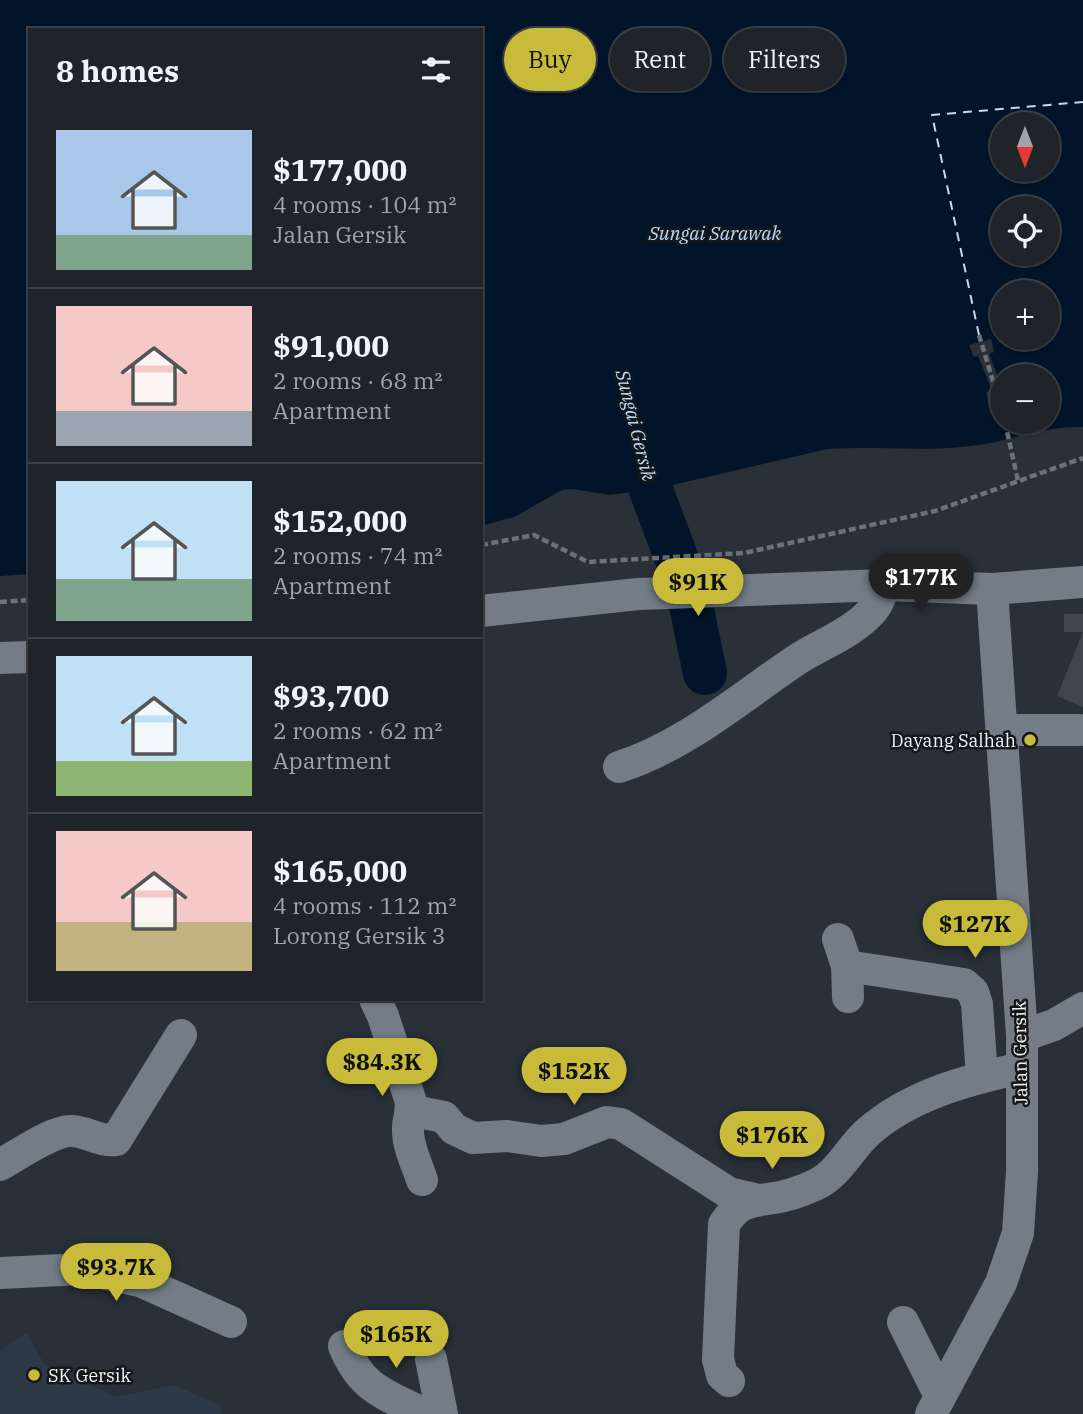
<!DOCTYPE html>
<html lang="en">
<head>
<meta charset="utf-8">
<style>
	:root { --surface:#1f242a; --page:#272c32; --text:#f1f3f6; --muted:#a1a4a8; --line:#3c4147; --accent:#c9bb3a }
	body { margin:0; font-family:"IBM Plex Serif",serif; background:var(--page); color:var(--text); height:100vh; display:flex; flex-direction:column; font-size:26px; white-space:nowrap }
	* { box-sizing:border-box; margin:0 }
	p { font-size:23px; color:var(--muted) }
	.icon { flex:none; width:38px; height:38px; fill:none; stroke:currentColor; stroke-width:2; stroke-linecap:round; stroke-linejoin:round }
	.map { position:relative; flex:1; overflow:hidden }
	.details { position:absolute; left:28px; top:28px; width:455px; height:973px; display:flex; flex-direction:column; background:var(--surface); border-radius:0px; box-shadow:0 2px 5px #0004,0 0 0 2px var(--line) }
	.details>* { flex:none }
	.hud { position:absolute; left:504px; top:28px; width:472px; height:63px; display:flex; gap:14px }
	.needle { width:46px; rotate:180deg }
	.fabs { position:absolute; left:990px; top:112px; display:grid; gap:14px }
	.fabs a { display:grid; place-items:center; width:70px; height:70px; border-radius:50%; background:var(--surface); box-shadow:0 2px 5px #0004,0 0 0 2px var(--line); font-size:35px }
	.price { position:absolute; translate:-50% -60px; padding:0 16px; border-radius:24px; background:var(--accent); color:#111; font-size:23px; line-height:46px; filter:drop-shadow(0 2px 4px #0008) }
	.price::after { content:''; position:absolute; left:50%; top:42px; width:21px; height:16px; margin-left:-10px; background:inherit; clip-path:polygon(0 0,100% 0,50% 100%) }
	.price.selected { background:#222; color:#fff }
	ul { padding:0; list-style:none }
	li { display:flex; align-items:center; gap:21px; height:175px; padding:0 28px }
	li+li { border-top:2px solid var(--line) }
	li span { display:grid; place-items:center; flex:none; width:196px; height:140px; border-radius:0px; color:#555 }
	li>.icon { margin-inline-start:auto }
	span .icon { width:84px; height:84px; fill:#fffc; stroke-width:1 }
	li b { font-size:30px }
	h2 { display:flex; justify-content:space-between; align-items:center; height:84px; padding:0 28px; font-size:30px }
	.pill { padding:0 24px; border-radius:32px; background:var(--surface); box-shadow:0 2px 5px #0004,0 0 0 2px var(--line); font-size:24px; line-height:63px }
	.pill.selected { background:var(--accent); color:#111 }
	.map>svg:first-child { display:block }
	.built { fill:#2e3947 }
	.water { fill:#021429; fill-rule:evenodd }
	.pier { fill:#293038 }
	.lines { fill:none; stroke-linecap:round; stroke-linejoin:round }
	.river { stroke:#021429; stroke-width:44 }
	.ferry { stroke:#c1daf7; stroke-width:2; stroke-dasharray:9 7; stroke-linecap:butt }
	.building { fill:#3f464f }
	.path { stroke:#6b7279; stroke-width:4.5; stroke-dasharray:7 3.5; stroke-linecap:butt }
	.minor { stroke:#747d87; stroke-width:32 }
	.poi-dot { fill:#c9bb3a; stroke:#14181b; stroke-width:2.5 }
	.labels { text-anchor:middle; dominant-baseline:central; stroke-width:5; stroke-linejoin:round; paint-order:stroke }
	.poi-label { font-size:18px; fill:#eff4fa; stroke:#14181b; text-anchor:end }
	.street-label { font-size:18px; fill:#eff4fa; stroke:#14181b }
	.water-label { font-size:19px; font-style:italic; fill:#c1daf7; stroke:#14181b }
</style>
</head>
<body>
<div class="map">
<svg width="1083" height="1414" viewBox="0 0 1083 1414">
	<rect width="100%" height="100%" fill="#293038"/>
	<polygon class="built" points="26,1333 45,1365 116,1397 173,1385 222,1406 221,1414 0,1414 0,1351"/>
	<path class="water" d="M0 0H1083V427C1045 426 1009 441 972 446 923 452 875 446 827 449L651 490 609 495 574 489 562 490 514 517 481 526V30H30V574L0 576ZM1003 124H1048V170H1003ZM1003 208H1048V254H1003ZM1003 292H1048V338H1003ZM1003 376H1048V422H1003Z"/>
	<polygon class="pier" points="991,339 994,352 989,354 1003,390 1003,421 1000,411 992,413 986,392 992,390 978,356 974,357 969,345"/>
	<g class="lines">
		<polyline class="river" points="637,432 651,490 687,586 705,673"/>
		<polyline class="ferry" points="979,335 932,115 1083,102"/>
	</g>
	<g class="building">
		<rect x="1064" y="614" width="19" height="18"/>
		<polygon points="1083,632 1083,707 1057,696"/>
	</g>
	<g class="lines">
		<g class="path">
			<polyline points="979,335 1003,414"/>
			<polyline points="1005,422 1018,481"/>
			<polyline points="481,545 534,535 588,562 744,553 935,511 1083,458"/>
			<polyline points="0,602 30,600"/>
		</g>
		<g class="minor">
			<polyline points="481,611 638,594 884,585 992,589 1083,582"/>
			<polyline points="0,658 30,657"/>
			<polyline points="1003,730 1080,730"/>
			<path d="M619 767C685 746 741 697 798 659 820 645 847 635 866 617 877 607 880 599 884 585"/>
			<polyline points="838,939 847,966 848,997"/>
			<polyline points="847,966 964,984 973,992 977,1004 982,1077"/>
			<path d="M375 999 383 1016 410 1099C413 1113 407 1119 408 1131 408 1147 417 1165 422 1180"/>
			<polyline points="1022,1036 1054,1025 1083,1008"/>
			<polyline points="413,1111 444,1117 454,1129 473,1138 507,1136 541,1141 564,1139 607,1122 621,1124 729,1193 755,1199"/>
			<path d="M0 1165C18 1155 53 1130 72 1131 88 1132 100 1142 116 1140L181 1035"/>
			<polyline points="0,1273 83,1269 140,1281 231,1322"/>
			<polyline points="903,1322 940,1396"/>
			<path d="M344 1346C362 1390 384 1393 424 1414"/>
			<polyline points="431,1359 442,1414"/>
			<path d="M729 1381 722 1375 718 1359 724 1224C739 1201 749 1202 774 1198 787 1196 802 1191 815 1185 839 1174 849 1149 868 1132 910 1095 967 1080 1021 1068"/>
			<polyline points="931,1414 1001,1283 1018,1233 1022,1171 1022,1036 992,589"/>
		</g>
	</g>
	<g class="poi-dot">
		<circle cx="1030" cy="740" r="7"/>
		<circle cx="34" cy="1375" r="7"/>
	</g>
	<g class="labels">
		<g class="poi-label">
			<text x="1016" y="740">Dayang Salhah</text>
			<text x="48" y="1375" text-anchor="start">SK Gersik</text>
		</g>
		<g class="street-label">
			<text transform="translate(1020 1053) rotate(-91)">Jalan Gersik</text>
		</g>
		<g class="water-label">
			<text x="715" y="233">Sungai Sarawak</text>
			<text transform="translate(636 425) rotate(76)">Sungai Gersik</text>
		</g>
	</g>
</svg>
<div class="fabs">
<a><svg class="needle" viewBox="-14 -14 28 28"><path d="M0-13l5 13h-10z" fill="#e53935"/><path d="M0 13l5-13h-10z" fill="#a1a4a8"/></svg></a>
<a><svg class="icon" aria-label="locate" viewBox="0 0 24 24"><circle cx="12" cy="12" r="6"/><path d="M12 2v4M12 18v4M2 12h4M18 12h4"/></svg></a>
<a>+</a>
<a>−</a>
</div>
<b class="price selected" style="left:921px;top:613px">$177K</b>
<b class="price" style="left:698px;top:618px">$91K</b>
<b class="price" style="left:975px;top:960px">$127K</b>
<b class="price" style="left:382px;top:1098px">$84.3K</b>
<b class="price" style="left:574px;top:1107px">$152K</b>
<b class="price" style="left:772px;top:1171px">$176K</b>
<b class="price" style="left:116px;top:1303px">$93.7K</b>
<b class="price" style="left:396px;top:1370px">$165K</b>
<div class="hud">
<a class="pill selected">Buy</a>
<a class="pill">Rent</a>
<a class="pill">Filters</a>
</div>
<section class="details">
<h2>8 homes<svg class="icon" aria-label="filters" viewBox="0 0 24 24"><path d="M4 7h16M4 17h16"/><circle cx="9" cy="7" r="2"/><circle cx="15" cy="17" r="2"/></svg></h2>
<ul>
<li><span style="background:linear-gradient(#a9c7e8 75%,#7fa58c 0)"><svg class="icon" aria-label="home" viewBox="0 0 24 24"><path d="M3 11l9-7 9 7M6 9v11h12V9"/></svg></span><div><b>$177,000</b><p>4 rooms · 104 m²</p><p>Jalan Gersik</p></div></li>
<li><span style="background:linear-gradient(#f6c9c9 75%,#9aa5b1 0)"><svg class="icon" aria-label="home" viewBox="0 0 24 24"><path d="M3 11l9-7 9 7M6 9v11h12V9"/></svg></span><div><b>$91,000</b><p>2 rooms · 68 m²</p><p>Apartment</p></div></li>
<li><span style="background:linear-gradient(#bfe0f5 70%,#7fa58c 0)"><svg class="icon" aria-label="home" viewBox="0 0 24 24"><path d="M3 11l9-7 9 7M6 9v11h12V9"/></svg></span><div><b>$152,000</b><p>2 rooms · 74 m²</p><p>Apartment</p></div></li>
<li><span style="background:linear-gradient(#bfe0f5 75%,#8fb573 0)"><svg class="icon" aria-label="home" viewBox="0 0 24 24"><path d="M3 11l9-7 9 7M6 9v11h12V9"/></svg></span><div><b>$93,700</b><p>2 rooms · 62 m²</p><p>Apartment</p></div></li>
<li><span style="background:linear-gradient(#f6c9c9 65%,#c2b280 0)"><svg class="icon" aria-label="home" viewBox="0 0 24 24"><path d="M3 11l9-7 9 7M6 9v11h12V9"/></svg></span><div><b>$165,000</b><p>4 rooms · 112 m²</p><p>Lorong Gersik 3</p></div></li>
</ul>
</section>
</div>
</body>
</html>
